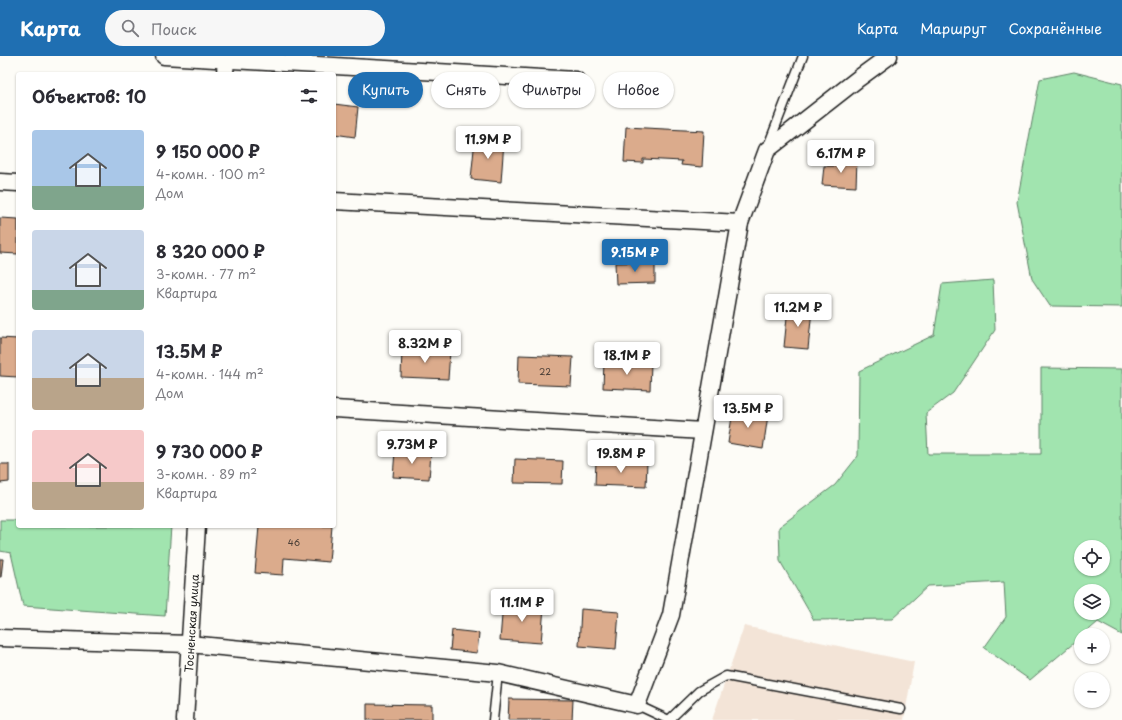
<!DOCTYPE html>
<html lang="ru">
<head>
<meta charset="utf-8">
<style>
	:root { --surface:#fff; --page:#f7f7f7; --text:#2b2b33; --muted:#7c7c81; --accent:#1f6fb2 }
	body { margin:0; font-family:"Playpen Sans",sans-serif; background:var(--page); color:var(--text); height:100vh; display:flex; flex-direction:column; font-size:15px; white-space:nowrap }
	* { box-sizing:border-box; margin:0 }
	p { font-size:13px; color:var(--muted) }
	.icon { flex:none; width:22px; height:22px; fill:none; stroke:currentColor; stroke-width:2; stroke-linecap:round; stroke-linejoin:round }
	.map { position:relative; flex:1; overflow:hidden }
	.sheet { position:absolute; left:16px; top:16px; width:320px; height:456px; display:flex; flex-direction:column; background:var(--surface); border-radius:4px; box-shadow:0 1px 3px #0004 }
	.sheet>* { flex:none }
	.hud { position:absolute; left:348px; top:16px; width:380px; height:36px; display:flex; gap:8px }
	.tools { position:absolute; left:1074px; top:484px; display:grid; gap:8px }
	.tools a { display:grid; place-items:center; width:36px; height:36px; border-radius:50%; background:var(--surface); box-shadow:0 1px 3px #0004; font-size:20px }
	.price { position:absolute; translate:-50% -34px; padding:0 9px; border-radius:4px; background:#fff; color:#222; font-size:13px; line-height:26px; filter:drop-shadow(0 1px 2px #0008) }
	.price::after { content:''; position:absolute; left:50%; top:24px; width:12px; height:9px; margin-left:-6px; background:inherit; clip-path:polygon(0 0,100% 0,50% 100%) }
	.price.on { background:var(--accent); color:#fff }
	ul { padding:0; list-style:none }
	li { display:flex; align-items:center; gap:12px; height:100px; padding:0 16px }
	li span { display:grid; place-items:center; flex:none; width:112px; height:80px; border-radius:4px; color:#555 }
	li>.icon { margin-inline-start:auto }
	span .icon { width:48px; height:48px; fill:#fffc; stroke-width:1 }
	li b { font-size:17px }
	h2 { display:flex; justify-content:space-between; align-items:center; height:48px; padding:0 16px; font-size:17px }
	.pill { padding:0 14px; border-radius:18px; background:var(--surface); box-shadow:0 1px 3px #0004; font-size:14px; line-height:36px }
	.pill.on { background:var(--accent); color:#fff }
	header { display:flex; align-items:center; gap:24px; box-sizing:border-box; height:56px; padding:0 20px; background:var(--accent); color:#fff }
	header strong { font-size:19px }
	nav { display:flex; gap:22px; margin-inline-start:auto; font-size:14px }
	.search { width:280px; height:36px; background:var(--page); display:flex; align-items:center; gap:10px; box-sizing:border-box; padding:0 14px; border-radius:22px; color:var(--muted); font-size:15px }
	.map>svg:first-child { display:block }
	.built { fill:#f3e4d7 }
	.green { fill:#a1e4af; stroke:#5e8066; fill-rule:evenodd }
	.building { fill:#dbab8c; stroke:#1c1c1c }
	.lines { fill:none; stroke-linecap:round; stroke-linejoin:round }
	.lane-casing { stroke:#1c1c1c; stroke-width:11 }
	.street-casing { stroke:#1c1c1c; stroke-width:19 }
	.lane { stroke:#fdfcf7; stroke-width:8 }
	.street { stroke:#fdfcf7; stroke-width:16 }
	.labels { text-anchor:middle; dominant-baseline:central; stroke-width:3; stroke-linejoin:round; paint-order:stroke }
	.number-label { font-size:9px; fill:#4c4038 }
	.street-label { font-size:11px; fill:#1c1c1c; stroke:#fdfcf7 }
</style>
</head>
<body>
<header>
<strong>Карта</strong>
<div class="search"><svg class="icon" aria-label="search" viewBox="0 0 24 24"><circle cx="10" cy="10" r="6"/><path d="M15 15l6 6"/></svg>Поиск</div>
<nav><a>Карта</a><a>Маршрут</a><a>Сохранённые</a></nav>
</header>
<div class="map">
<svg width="1122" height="664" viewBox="0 0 1122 664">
	<rect width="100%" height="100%" fill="#fdfcf7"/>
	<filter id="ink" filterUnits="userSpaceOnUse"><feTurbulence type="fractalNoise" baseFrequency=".025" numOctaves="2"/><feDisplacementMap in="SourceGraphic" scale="8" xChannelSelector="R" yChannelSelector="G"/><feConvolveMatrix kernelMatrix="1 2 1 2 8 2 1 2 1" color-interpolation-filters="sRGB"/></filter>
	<g filter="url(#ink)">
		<polygon class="built" points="744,570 914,606 904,664 712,664"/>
		<g class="green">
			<polygon points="1074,16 1122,28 1122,251 1050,250 1032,223 1017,146 1040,23"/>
			<path d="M993 224 995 274 953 337 926 357 928 398H1041V312L1122 313V579L1098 566 1083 579H1081V581L1030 624 984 592 1006 561 1004 526 928 530 892 563 814 564 780 505 779 471 835 429 858 400 859 315 934 279 942 228ZM1081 491H1103V513H1081ZM1081 535H1103V557H1081Z"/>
			<polygon points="0,464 18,464 18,470 171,470 165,560 23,550 11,497 0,495"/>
		</g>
		<g class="building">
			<polygon points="334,48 358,51 355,81 334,78"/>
			<polygon points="626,71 704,75 702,111 681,109 682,105 643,103 643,107 624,106"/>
			<polygon points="475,83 504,85 501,126 471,123"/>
			<polygon points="838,102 857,103 856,131 822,129 824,110 838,110"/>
			<polygon points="0,162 18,163 18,198 0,197"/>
			<polygon points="655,206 655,227 616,228 615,207"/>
			<polygon points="788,251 812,254 808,293 784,291"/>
			<polygon points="0,282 18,283 18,321 0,320"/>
			<polygon points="402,294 450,295 448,323 401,321"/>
			<polygon points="519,299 573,301 571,330 518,328"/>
			<polygon points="604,305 651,307 650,334 603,332"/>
			<polygon points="733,354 768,359 763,393 728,387"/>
			<polygon points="395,395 431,397 429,423 393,421"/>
			<polygon points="515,403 563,405 562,428 514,427"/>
			<polygon points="596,405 647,406 646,431 595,429"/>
			<polygon points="0,408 9,408 9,426 0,427"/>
			<polygon points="259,470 332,470 329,506 284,502 283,519 255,517"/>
			<polygon points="0,503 3,503 1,521 0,521"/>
			<polygon points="503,547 544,551 541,587 500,584"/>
			<polygon points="581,553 619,556 616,593 579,590"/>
			<polygon points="452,574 479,577 477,597 450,594"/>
			<polygon points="509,643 573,644 572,664 508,664"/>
			<polygon points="367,648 432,649 432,664 367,664"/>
		</g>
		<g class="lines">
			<g class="lane-casing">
				<g id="lane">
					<polyline points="768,90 803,0"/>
					<polyline points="637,649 669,664 672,664"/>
					<polyline points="493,664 498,617"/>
					<polyline points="669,664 699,635 726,620 901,653"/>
				</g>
			</g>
			<g class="street-casing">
				<g id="street">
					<polyline points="164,0 576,24"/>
					<polyline points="225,18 226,0"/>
					<polyline points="0,126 18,127"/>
					<polyline points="334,145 740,167"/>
					<polyline points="334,353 703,375"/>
					<polyline points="0,582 189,588 498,617 637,649 671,559 740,167 767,94 859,22 889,0"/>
					<path id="s1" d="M185 664 197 470"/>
				</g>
			</g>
			<use href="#lane" class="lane"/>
			<use href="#street" class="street"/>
		</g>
	</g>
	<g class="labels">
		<g class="number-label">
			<text x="545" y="315">22</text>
			<text x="294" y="486">46</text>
		</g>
		<g class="street-label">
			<text stroke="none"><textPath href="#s1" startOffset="97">Тосненская улица</textPath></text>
		</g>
	</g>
</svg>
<div class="tools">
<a><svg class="icon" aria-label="locate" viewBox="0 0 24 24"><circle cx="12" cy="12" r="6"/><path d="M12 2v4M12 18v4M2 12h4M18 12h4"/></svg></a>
<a><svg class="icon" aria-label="layers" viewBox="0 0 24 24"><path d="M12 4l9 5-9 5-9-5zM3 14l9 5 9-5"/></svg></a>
<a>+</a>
<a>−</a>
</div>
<b class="price" style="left:488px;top:104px">11.9M ₽</b>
<b class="price" style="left:841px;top:118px">6.17M ₽</b>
<b class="price on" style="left:635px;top:217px">9.15M ₽</b>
<b class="price" style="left:798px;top:272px">11.2M ₽</b>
<b class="price" style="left:425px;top:308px">8.32M ₽</b>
<b class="price" style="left:627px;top:320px">18.1M ₽</b>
<b class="price" style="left:748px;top:373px">13.5M ₽</b>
<b class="price" style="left:412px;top:409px">9.73M ₽</b>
<b class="price" style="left:621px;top:418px">19.8M ₽</b>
<b class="price" style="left:522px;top:567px">11.1M ₽</b>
<div class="hud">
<a class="pill on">Купить</a>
<a class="pill">Снять</a>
<a class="pill">Фильтры</a>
<a class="pill">Новое</a>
</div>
<section class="sheet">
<h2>Объектов: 10<svg class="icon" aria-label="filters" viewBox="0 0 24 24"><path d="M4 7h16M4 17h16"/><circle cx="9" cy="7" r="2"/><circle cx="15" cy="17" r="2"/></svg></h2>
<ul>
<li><span style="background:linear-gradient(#a9c7e8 70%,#7fa58c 0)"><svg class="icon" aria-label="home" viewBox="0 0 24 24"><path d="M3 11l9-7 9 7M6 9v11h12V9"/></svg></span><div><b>9 150 000 ₽</b><p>4-комн. · 100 m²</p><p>Дом</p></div></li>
<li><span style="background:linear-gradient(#c9d6e8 75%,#7fa58c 0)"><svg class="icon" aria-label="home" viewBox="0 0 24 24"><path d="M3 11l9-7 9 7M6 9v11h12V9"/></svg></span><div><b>8 320 000 ₽</b><p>3-комн. · 77 m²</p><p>Квартира</p></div></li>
<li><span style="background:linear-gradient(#c9d6e8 60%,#b9a48a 0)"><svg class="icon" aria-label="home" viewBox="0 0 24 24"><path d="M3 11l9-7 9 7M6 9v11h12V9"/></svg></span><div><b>13.5M ₽</b><p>4-комн. · 144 m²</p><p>Дом</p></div></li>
<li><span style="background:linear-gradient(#f6c9c9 65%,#b9a48a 0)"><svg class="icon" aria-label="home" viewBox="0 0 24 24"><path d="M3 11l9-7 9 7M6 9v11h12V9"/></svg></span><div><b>9 730 000 ₽</b><p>3-комн. · 89 m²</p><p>Квартира</p></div></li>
</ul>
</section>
</div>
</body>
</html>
